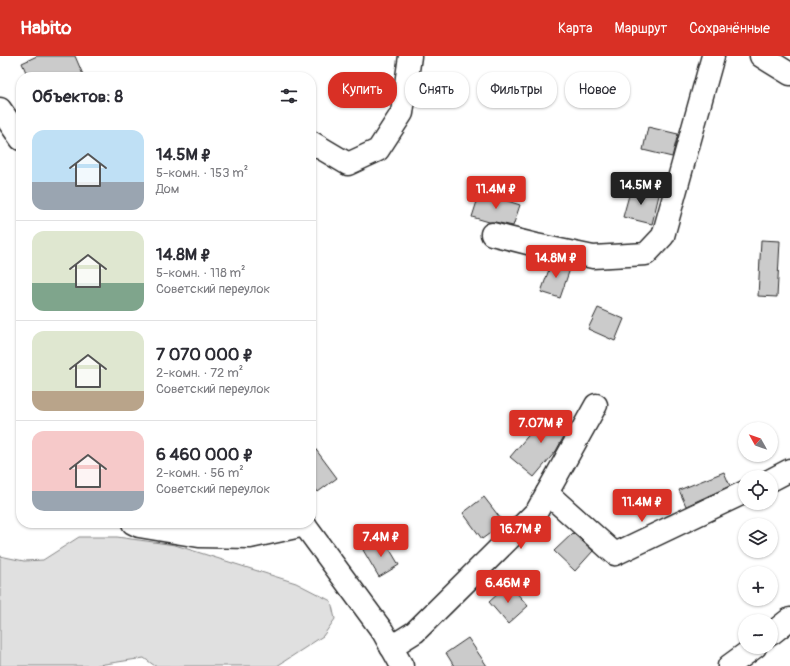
<!DOCTYPE html>
<html lang="ru">
<head>
<meta charset="utf-8">
<style>
	:root { --surface:#fff; --page:#f7f7f7; --text:#2b2b33; --muted:#7c7c81; --line:#e1e1e2; --accent:#d93025 }
	body { margin:0; font-family:Pangolin,sans-serif; background:var(--page); color:var(--text); height:100vh; display:flex; flex-direction:column; font-size:15px; white-space:nowrap }
	* { box-sizing:border-box; margin:0 }
	p { font-size:13px; color:var(--muted) }
	.icon { flex:none; width:22px; height:22px; fill:none; stroke:currentColor; stroke-width:2; stroke-linecap:round; stroke-linejoin:round }
	.map { position:relative; flex:1; overflow:hidden }
	.panel { position:absolute; left:16px; top:16px; width:300px; height:456px; display:flex; flex-direction:column; background:var(--surface); border-radius:16px; box-shadow:0 1px 3px #0004 }
	.panel>* { flex:none }
	.top-card { position:absolute; left:328px; top:16px; width:380px; height:36px; display:flex; gap:8px }
	.needle { width:26px; rotate:310deg }
	.fabs { position:absolute; left:738px; top:366px; display:grid; gap:8px }
	.fabs a { display:grid; place-items:center; width:40px; height:40px; border-radius:50%; background:var(--surface); box-shadow:0 1px 3px #0004; font-size:20px }
	.price { position:absolute; translate:-50% -34px; padding:0 9px; border-radius:4px; background:var(--accent); color:#fff; font-size:13px; line-height:26px; filter:drop-shadow(0 1px 2px #0008) }
	.price::after { content:''; position:absolute; left:50%; top:24px; width:12px; height:9px; margin-left:-6px; background:inherit; clip-path:polygon(0 0,100% 0,50% 100%) }
	.price.active { background:#222; color:#fff }
	ul { padding:0; list-style:none }
	li { display:flex; align-items:center; gap:12px; height:100px; padding:0 16px }
	li+li { border-top:1px solid var(--line) }
	li span { display:grid; place-items:center; flex:none; width:112px; height:80px; border-radius:12px; color:#555 }
	li>.icon { margin-inline-start:auto }
	span .icon { width:48px; height:48px; fill:#fffc; stroke-width:1 }
	li b { font-size:17px }
	h2 { display:flex; justify-content:space-between; align-items:center; height:48px; padding:0 16px; font-size:17px }
	.chip { padding:0 14px; border-radius:16px; background:var(--surface); box-shadow:0 1px 3px #0004; font-size:14px; line-height:36px }
	.chip.active { background:var(--accent); color:#fff }
	header { display:flex; align-items:center; gap:24px; box-sizing:border-box; height:56px; padding:0 20px; background:var(--accent); color:#fff }
	header strong { font-size:19px }
	nav { display:flex; gap:22px; margin-inline-start:auto; font-size:14px }
	.map>svg:first-child { display:block }
	.green { fill:#e0e0e0; stroke:#868686 }
	.building { fill:#cbcbcb; stroke:#2b2b2b }
	.lines { fill:none; stroke-linecap:round; stroke-linejoin:round }
	.minor-casing { stroke:#2b2b2b; stroke-width:25 }
	.minor { stroke:#fff; stroke-width:22 }
</style>
</head>
<body>
<header>
<strong>Habito</strong>
<nav><a>Карта</a><a>Маршрут</a><a>Сохранённые</a></nav>
</header>
<div class="map">
<svg width="790" height="610" viewBox="0 0 790 610">
	<rect width="100%" height="100%" fill="#fff"/>
	<filter id="ink" filterUnits="userSpaceOnUse"><feTurbulence type="fractalNoise" baseFrequency=".025" numOctaves="2"/><feDisplacementMap in="SourceGraphic" scale="8" xChannelSelector="R" yChannelSelector="G"/><feConvolveMatrix kernelMatrix="1 2 1 2 8 2 1 2 1" color-interpolation-filters="sRGB"/></filter>
	<g filter="url(#ink)">
		<polygon class="green" points="79,481 117,481 175,489 296,527 331,545 335,563 323,580 277,610 155,610 144,602 92,610 0,610 0,500 24,505 43,504"/>
		<g class="building">
			<polygon points="37,0 75,0 84,21 28,21 22,7"/>
			<polygon points="648,71 678,78 672,101 643,94"/>
			<polygon points="631,132 659,139 652,168 623,161"/>
			<polygon points="480,136 520,149 513,170 495,166 489,166 472,161"/>
			<polygon points="761,184 780,185 777,241 758,240"/>
			<polygon points="552,205 571,210 560,242 541,236"/>
			<polygon points="598,252 624,263 615,285 588,273"/>
			<polygon points="549,355 569,371 556,395 534,421 510,401"/>
			<polygon points="311,387 337,422 318,436 311,427"/>
			<polygon points="724,416 730,430 686,450 679,434"/>
			<polygon points="484,441 504,467 482,483 463,457"/>
			<polygon points="573,477 593,495 575,515 554,495"/>
			<polygon points="383,482 399,509 379,521 363,494"/>
			<polygon points="509,528 528,550 508,568 489,546"/>
			<polygon points="468,582 487,610 454,610 446,597"/>
		</g>
		<g class="lines">
			<g class="minor-casing">
				<g id="minor">
					<polyline points="761,0 790,18"/>
					<polyline points="0,53 21,83"/>
					<polyline points="311,86 348,108 378,94 402,57 410,0"/>
					<polyline points="492,178 536,189 593,201 646,198 663,180 713,0"/>
					<polyline points="771,424 790,414"/>
					<polyline points="547,437 615,498 745,436"/>
					<polyline points="133,467 139,470 199,480 250,481 305,469"/>
					<polyline points="303,467 383,576 402,610"/>
					<polyline points="771,578 790,563"/>
					<polyline points="391,591 415,576 537,455 596,349"/>
					<polyline points="729,610 755,591"/>
				</g>
			</g>
			<use href="#minor" class="minor"/>
		</g>
	</g>
</svg>
<div class="fabs">
<a><svg class="needle" viewBox="-14 -14 28 28"><path d="M0-13l5 13h-10z" fill="#e53935"/><path d="M0 13l5-13h-10z" fill="#7c7c81"/></svg></a>
<a><svg class="icon" aria-label="locate" viewBox="0 0 24 24"><circle cx="12" cy="12" r="6"/><path d="M12 2v4M12 18v4M2 12h4M18 12h4"/></svg></a>
<a><svg class="icon" aria-label="layers" viewBox="0 0 24 24"><path d="M12 4l9 5-9 5-9-5zM3 14l9 5 9-5"/></svg></a>
<a>+</a>
<a>−</a>
</div>
<b class="price active" style="left:641px;top:150px">14.5M ₽</b>
<b class="price" style="left:496px;top:154px">11.4M ₽</b>
<b class="price" style="left:556px;top:223px">14.8M ₽</b>
<b class="price" style="left:541px;top:388px">7.07M ₽</b>
<b class="price" style="left:642px;top:467px">11.4M ₽</b>
<b class="price" style="left:521px;top:494px">16.7M ₽</b>
<b class="price" style="left:381px;top:502px">7.4M ₽</b>
<b class="price" style="left:508px;top:548px">6.46M ₽</b>
<div class="top-card">
<a class="chip active">Купить</a>
<a class="chip">Снять</a>
<a class="chip">Фильтры</a>
<a class="chip">Новое</a>
</div>
<section class="panel">
<h2>Объектов: 8<svg class="icon" aria-label="filters" viewBox="0 0 24 24"><path d="M4 7h16M4 17h16"/><circle cx="9" cy="7" r="2"/><circle cx="15" cy="17" r="2"/></svg></h2>
<ul>
<li><span style="background:linear-gradient(#bfe0f5 65%,#9aa5b1 0)"><svg class="icon" aria-label="home" viewBox="0 0 24 24"><path d="M3 11l9-7 9 7M6 9v11h12V9"/></svg></span><div><b>14.5M ₽</b><p>5-комн. · 153 m²</p><p>Дом</p></div></li>
<li><span style="background:linear-gradient(#dfe7d0 65%,#7fa58c 0)"><svg class="icon" aria-label="home" viewBox="0 0 24 24"><path d="M3 11l9-7 9 7M6 9v11h12V9"/></svg></span><div><b>14.8M ₽</b><p>5-комн. · 118 m²</p><p>Советский переулок</p></div></li>
<li><span style="background:linear-gradient(#dfe7d0 75%,#b9a48a 0)"><svg class="icon" aria-label="home" viewBox="0 0 24 24"><path d="M3 11l9-7 9 7M6 9v11h12V9"/></svg></span><div><b>7 070 000 ₽</b><p>2-комн. · 72 m²</p><p>Советский переулок</p></div></li>
<li><span style="background:linear-gradient(#f6c9c9 75%,#9aa5b1 0)"><svg class="icon" aria-label="home" viewBox="0 0 24 24"><path d="M3 11l9-7 9 7M6 9v11h12V9"/></svg></span><div><b>6 460 000 ₽</b><p>2-комн. · 56 m²</p><p>Советский переулок</p></div></li>
</ul>
</section>
</div>
</body>
</html>
